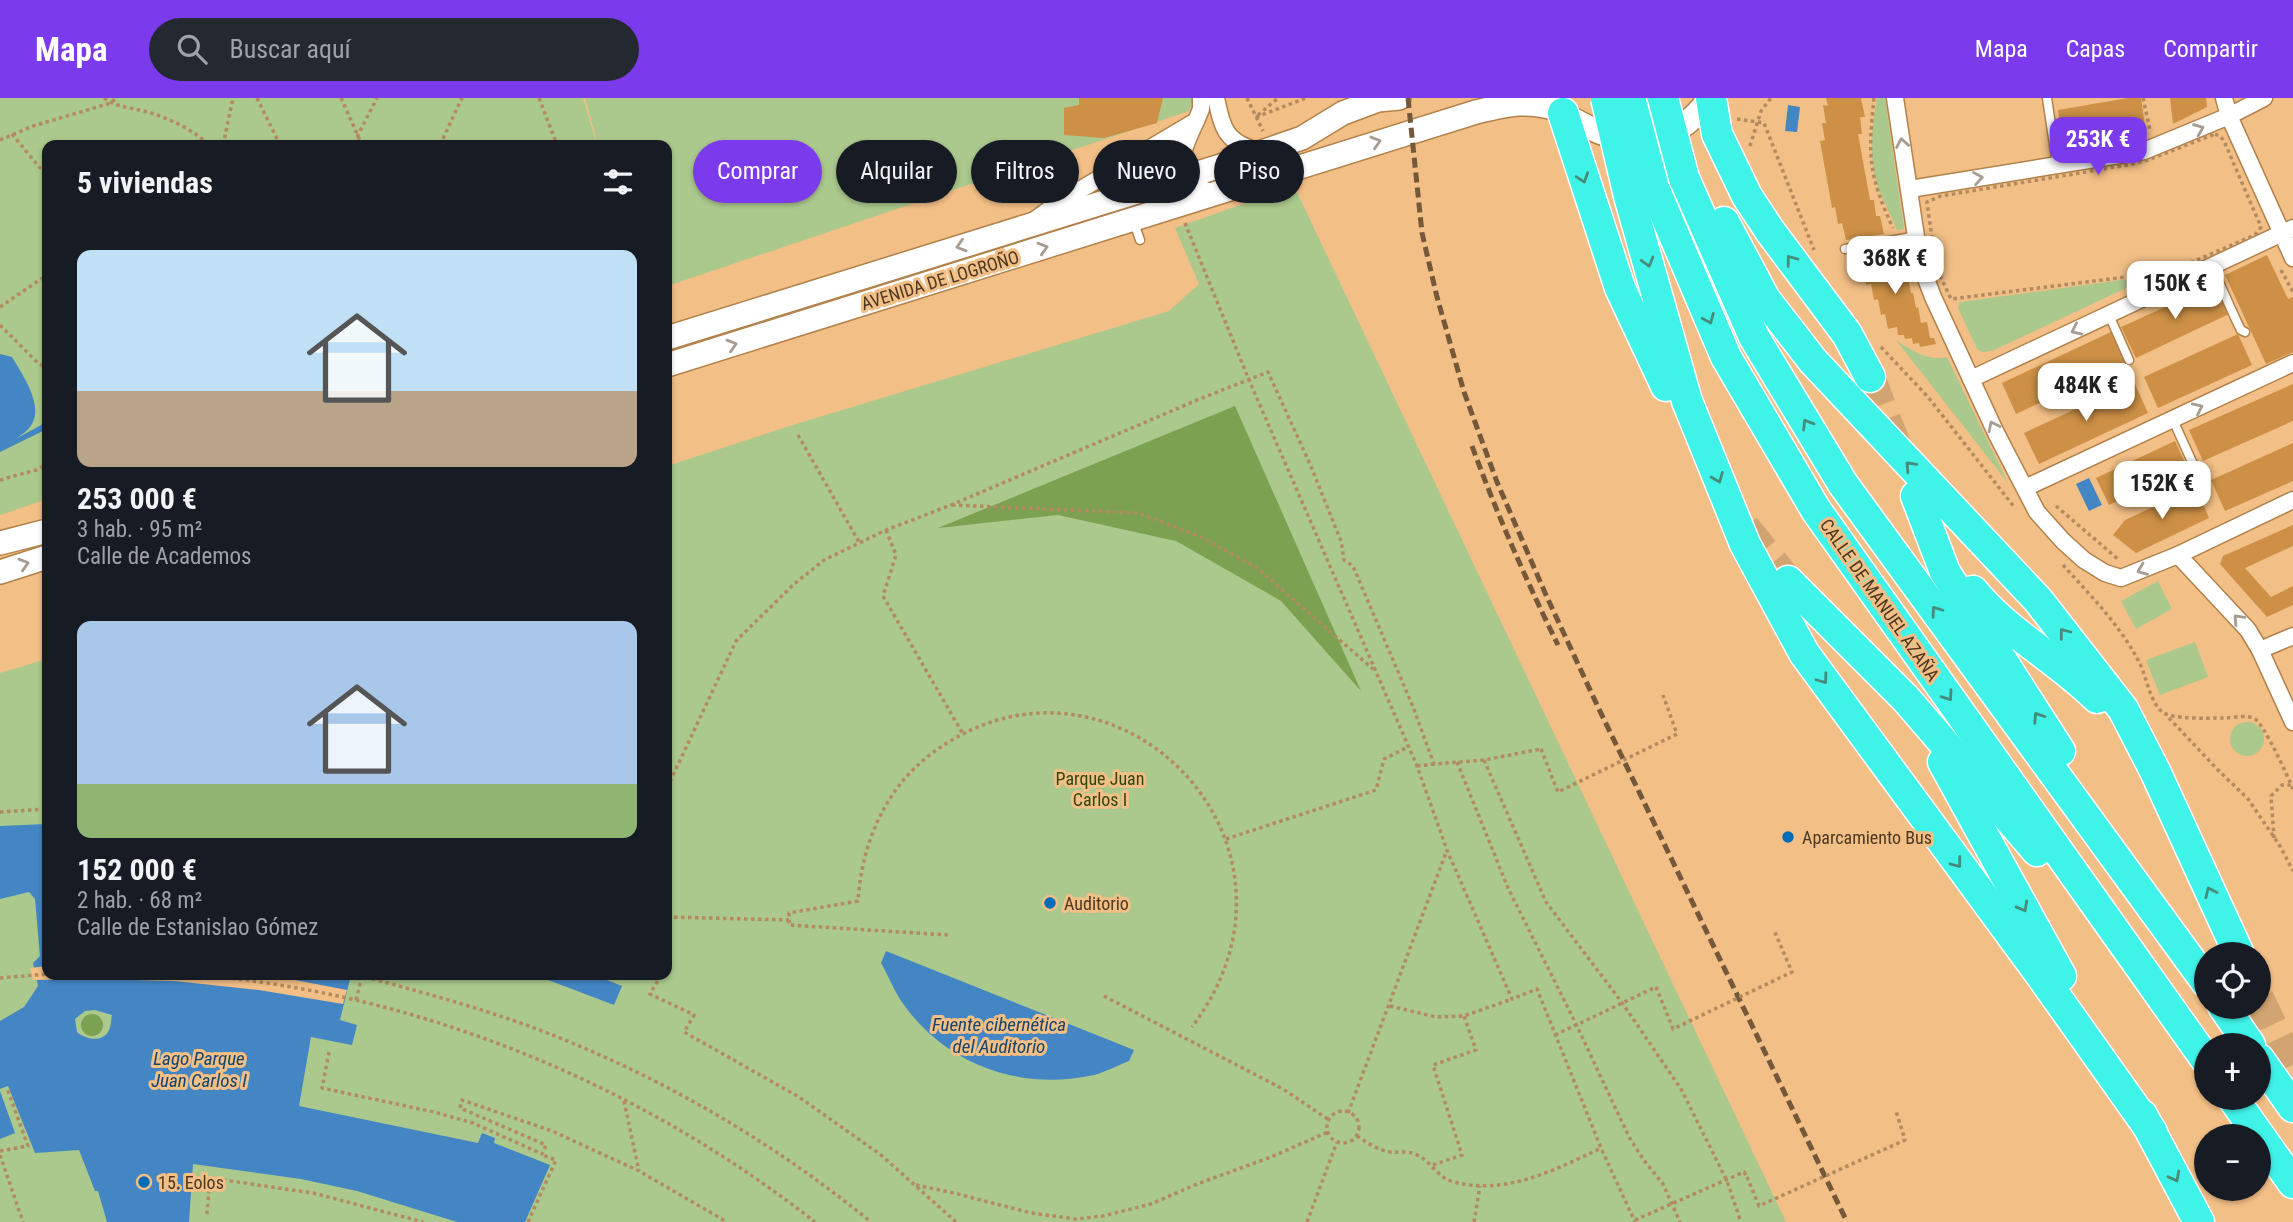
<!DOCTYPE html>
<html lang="es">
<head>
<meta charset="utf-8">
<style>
	:root { --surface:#171b24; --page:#242831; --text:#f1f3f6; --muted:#9ea1a6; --accent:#7c3aed }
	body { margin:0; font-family:"Roboto Condensed",sans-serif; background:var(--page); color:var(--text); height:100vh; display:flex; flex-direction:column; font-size:26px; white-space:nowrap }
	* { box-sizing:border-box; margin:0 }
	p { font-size:23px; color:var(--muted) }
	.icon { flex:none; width:38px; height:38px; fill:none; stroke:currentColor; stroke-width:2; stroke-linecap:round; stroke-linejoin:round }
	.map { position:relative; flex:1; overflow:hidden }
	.panel { position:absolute; left:42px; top:42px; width:630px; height:840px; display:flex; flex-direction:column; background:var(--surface); border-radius:14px; box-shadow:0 2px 5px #0004 }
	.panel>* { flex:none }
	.banner { position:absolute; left:693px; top:42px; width:665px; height:63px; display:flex; gap:14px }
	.fabs { position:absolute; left:2194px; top:844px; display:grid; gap:14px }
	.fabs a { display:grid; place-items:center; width:77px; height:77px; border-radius:50%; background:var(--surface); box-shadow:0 2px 5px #0004; font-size:35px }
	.price { position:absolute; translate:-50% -60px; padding:0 16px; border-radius:14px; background:#fff; color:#222; font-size:23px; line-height:46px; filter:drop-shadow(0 2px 4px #0008) }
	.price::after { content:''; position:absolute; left:50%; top:42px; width:21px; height:16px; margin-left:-10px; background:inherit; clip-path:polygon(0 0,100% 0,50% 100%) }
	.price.selected { background:var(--accent); color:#fff }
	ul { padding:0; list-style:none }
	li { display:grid; align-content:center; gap:14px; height:371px; padding:0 35px }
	li span { display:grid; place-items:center; height:217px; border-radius:14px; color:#555 }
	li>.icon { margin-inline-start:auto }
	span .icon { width:126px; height:126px; fill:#fffc; stroke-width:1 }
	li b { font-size:30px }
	h2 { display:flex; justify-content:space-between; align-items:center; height:84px; padding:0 35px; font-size:30px }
	.chip { padding:0 24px; border-radius:32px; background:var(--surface); box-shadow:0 2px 5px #0004; font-size:24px; line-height:63px }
	.chip.selected { background:var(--accent); color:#fff }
	header { display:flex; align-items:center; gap:42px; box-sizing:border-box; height:98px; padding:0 35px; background:var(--accent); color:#fff }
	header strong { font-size:33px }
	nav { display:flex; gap:38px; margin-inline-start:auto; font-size:24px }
	.search { width:490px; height:63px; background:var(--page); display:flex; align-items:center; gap:18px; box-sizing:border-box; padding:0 24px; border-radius:38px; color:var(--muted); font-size:26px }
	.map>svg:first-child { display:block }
	.green { fill:#abc88d }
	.forest { fill:#7ca150 }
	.water { fill:#4486c4; fill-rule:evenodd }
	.pier { fill:#f2bf86 }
	.building { fill:#cd9046 }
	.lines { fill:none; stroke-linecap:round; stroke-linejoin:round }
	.highway-tunnel { stroke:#d1a472; stroke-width:30; stroke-dasharray:30 15; stroke-linecap:butt }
	.lane-casing { stroke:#b2824b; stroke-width:11 }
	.street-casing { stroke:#b2824b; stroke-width:19 }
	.secondary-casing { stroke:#b2824b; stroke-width:26 }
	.highway-casing { stroke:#fff; stroke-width:33 }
	.path { stroke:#b38b5f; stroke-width:3.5; stroke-dasharray:3.5 3.5; stroke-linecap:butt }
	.lane { stroke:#fff; stroke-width:8 }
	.street { stroke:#fff; stroke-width:16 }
	.secondary { stroke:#fff; stroke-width:23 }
	.highway { stroke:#40f3e9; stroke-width:30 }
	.rail { stroke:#745839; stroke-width:5; stroke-dasharray:10 5; stroke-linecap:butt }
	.highway-bridge-casing { stroke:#fff; stroke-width:33; stroke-linecap:butt }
	.path-bridge { stroke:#b38b5f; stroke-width:3.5; stroke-dasharray:3.5 3.5; stroke-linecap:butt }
	.highway-bridge { stroke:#40f3e9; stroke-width:30 }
	.oneway { stroke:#a69c90 }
	.oneway2 { stroke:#478c7b }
	.poi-dot { fill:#016cb8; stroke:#f2bf86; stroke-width:2.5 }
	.labels { text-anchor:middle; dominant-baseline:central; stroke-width:6; stroke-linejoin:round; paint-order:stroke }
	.street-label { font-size:18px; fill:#4d3821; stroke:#f2bf86 }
	.park-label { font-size:18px; fill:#30470c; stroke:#f2bf86 }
	.poi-label { font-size:18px; fill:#4d3821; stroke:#f2bf86; text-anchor:start }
	.water-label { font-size:19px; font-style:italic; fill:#14446d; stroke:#f2bf86 }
</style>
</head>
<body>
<header>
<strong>Mapa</strong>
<div class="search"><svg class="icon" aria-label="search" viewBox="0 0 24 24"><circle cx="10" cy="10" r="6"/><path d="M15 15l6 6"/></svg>Buscar aquí</div>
<nav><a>Mapa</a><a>Capas</a><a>Compartir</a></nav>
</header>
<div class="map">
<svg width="2293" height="1124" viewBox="0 0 2293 1124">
	<rect width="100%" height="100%" fill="#f2bf86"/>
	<g class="green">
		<polygon points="0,0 583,0 597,47 47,47 47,401 0,417"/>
		<polygon points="585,0 1192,0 1194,5 1189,13 667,188 667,47 598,47"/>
		<path d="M1877 0H1885L1904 131 1897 132C1892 118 1884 105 1879 92 1868 64 1872 29 1877 0Z"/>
		<polygon points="1294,88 1786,1124 0,1124 0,575 47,561 47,877 667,877 667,368 793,327 1169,213 1199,186 1175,130"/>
		<polygon points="1181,90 1184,92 1183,95 667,258 667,250"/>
		<polygon points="2129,181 2143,182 1992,253 1982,254 1977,251 1958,210 1960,204"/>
		<path d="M1896 242C1911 252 1929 264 1947 259L2008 385Z"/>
		<polygon points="2158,483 2172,511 2136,531 2121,503"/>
		<polygon points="2195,544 2208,579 2160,597 2146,562"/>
		<circle cx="2247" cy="641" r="17"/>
	</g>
	<g class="forest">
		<polygon points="1235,308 1361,593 1281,503 1176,443 1058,417 938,430"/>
		<circle cx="92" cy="927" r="11"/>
	</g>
	<g class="water">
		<polygon points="1788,7 1800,9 1797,34 1785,33"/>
		<path d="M0 256 12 259C22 276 46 310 30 329 27 333 21 337 17 340L47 324V331L0 354Z"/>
		<polygon points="2089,380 2102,407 2089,413 2076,386"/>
		<path d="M47 726V877H351L340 922 357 927 352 947 311 939 299 1008 478 1045 482 1035 495 1040 494 1045 550 1067 525 1124H457L357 1093 301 1081 193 1066 189 1124H107L98 1093H95L79 1052 35 1055 8 988 0 991V923L24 909 38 888 33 865 40 858 35 801 29 794 0 801V728ZM95 912 112 917C111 922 111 930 108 934 101 945 85 941 77 934L75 921 85 913Z"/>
		<path d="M886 853 1134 952 1129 963C1118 967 1106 974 1094 977 1022 993 948 968 904 907 895 895 889 879 881 865Z"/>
		<polygon points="535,877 594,877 622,888 614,907"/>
		<polygon points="0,993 15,1035 0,1041"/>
	</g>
	<polygon class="pier" points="47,868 47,877 269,877 347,892 343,906 259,892 174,883 89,881 33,882 30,870"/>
	<g class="building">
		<polygon points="1079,0 1163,0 1157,25 1104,40 1064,37 1064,10 1079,7"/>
		<polygon points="1826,0 1861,0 1865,19 1860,19 1862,36 1858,36 1870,102 1874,102 1876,118 1880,118 1884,136 1846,142 1842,125 1838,126 1835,109 1832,110 1820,43 1825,42 1822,25 1826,25 1823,7 1828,8"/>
		<polygon points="2128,0 2141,0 2145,28 2062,41 2058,12"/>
		<polygon points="2170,0 2206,0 2207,9 2173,26"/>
		<polygon points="1895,151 1897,166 1901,165 1904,180 1908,179 1911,195 1913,195 1916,210 1918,209 1921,225 1927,224 1930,240 1934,240 1936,246 1920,249 1919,245 1913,246 1912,240 1905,241 1904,237 1898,237 1897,229 1888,231 1885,216 1881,217 1878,201 1874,202 1871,186 1866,187 1864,171 1860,172 1857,157"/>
		<polygon points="2267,157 2288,201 2293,199 2293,254 2266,266 2225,177"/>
		<polygon points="2216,186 2229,216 2136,260 2121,229"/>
		<polygon points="2111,234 2125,265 2016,316 2002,285"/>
		<polygon points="2238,236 2252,267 2158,310 2144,279"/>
		<polygon points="2134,284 2148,315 2039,366 2024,335"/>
		<polygon points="2293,286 2293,323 2203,363 2189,332"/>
		<polygon points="2175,343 2188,371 2109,407 2096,380"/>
		<polygon points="2293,345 2293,383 2225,413 2211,382"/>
		<polygon points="2196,389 2209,420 2136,455 2113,437 2125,422"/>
		<polygon points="2293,427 2293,448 2245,470 2271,499 2293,488 2293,507 2267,519 2220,466 2223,458"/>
	</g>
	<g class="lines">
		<g class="highway-tunnel">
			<polyline points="1870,279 1899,355"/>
			<polyline points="1745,429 1788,483"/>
			<polyline points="2259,900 2293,971"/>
		</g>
		<g class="lane-casing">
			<g id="lane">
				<polyline points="2047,0 2057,67"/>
				<polyline points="1134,125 1140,142"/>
				<polyline points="1845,151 1917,138"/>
				<polyline points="2212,169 2237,224 2241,232 2245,234"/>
				<polyline points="2109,217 2129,262"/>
				<polyline points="2173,322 2198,377 2195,381"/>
			</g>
		</g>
		<g class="street-casing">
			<g id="street">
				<path d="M1216 0C1223 33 1226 44 1260 54"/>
				<polyline points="1895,0 1920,165 1933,199 1996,335 2037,414 2063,443 2084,462 2105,475 2121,480 2178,457 2293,402"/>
				<polyline points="2224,0 2229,18 2293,160"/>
				<path d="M1196 23C1179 59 1171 78 1213 96"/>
				<polyline points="1910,91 2144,53 2229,18 2264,0"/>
				<polyline points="1036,121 1058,105 1196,23 1201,11 1201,0"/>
				<polyline points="1971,281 2293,130"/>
				<polyline points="2025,390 2293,265"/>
				<polyline points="2178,457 2248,532 2260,552 2293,624"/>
				<polyline points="2260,552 2293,538"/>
			</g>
		</g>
		<g class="secondary-casing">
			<g id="secondary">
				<path d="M1558 9C1566 19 1579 25 1590 30 1616 43 1653 46 1679 30 1692 23 1701 11 1711 0"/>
				<polyline points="667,240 1227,66 1302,40 1343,15 1378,2 1399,0"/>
				<path d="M667 267 1476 14C1510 6 1525 2 1559 11"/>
				<polyline points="0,445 47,433"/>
				<polyline points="0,474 47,459"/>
			</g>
		</g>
		<g class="highway-casing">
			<g id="highway">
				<polyline points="1711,0 1717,36 1747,98 1770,133 1847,236 1870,279"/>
				<polyline points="1563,15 1620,190 1666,288"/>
				<polyline points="1684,80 1754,239 1843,386 2207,885"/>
				<polyline points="1654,90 1726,259 1816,412 2207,963"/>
				<polyline points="1629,98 1687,303 1745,446 1804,555 2040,876 2152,1034"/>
				<polyline points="1724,124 1765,201 1813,263 2038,502 2123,611 2155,673 2239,856"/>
				<polyline points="1916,398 1945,474 2060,653"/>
				<polyline points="1788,483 1906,601 2037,753"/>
				<path d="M1973 493C2008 536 2058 561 2097 600"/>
				<polyline points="1943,664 2061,878"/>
				<polyline points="2223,908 2250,947"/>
				<polyline points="2259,961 2293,1009"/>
				<polyline points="2232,999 2293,1085"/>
				<polyline points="2142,1017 2199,1124"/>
			</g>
		</g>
		<g class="path">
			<path d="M104 0C117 10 135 10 151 15 168 20 196 33 208 47"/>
			<polyline points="257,0 280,47"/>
			<polyline points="341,0 362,47"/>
			<polyline points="539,0 557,47"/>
			<polyline points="1247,0 1263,33"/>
			<path d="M1874 0C1868 58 1868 76 1893 130"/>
			<polyline points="2143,0 2150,32"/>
			<polyline points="1258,17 1278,0"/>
			<polyline points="1256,19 1306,0"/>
			<polyline points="1737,21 1764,25 1814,152"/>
			<polyline points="12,36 40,70 47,74"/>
			<polygon points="2215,36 2220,38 2224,43 2261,129 2255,137 2153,181 2150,176 1951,201 1936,169 1927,104 1941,98 2128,67 2148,62"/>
			<polyline points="357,39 377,0"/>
			<polyline points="0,42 33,28 111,5 116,0"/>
			<polyline points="223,47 233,0"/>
			<polyline points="440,47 462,0"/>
			<polyline points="1750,48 1761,13 1771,0"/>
			<polyline points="1185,125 1249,282 1417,668 1447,752 1512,901 1537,891 1601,1050 1635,1124"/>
			<polyline points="2281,172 2293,194"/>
			<polyline points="0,209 41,181 47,180"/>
			<polyline points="0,227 39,266 47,270"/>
			<polyline points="1881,249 1928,299 2015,410"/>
			<polyline points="798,337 859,444"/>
			<polyline points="0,382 36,372 47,366"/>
			<polyline points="952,407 1138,415 1199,438 1256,469 1373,571"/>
			<polyline points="2056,408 2119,462"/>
			<polyline points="886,432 896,457 883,498 963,636"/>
			<path d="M2063 467C2090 497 2120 527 2139 564 2147 579 2148 599 2161 613 2170 622 2209 620 2223 620 2233 620 2246 616 2255 621 2264 626 2288 679 2293 691"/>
			<polyline points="2169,620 2217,671 2248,701 2280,748 2293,773"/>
			<polyline points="1484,662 1546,804 1623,906 1681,991 1727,1083 1741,1124"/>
			<polyline points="1457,664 1508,790 1576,926 1629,1039 1643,1061 1663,1086 1680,1124"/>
			<polyline points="1417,668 1434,666"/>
			<polyline points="667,690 736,543 793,487 824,462 886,432 951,407 1202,300 1268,274 1310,366 1341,443 1344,462 1353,468 1413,609 1434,666 1484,662 1541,651"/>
			<polyline points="0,714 47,711"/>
			<polyline points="2274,740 2271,698 2282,687 2291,687"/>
			<polyline points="1226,741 1376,692 1384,661 1408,649"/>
			<polyline points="667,819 789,822"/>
			<path d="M948 837 789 827V815L858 803C862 746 884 692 931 656 1109 522 1333 742 1192 929"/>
			<path d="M197 877C420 895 639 986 815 1124"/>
			<polyline points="661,877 650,896 694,917 684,934 799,999 881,1057 956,1124"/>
			<polyline points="0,880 47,876"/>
			<polyline points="1104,898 1283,991 1329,1022"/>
			<path d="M356 902 362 878C429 896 496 914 560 940 672 985 778 1048 871 1124"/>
			<polyline points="1390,908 1436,919 1464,918 1512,901"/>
			<polyline points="1555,937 1656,889"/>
			<polyline points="329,954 322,990 434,1014 473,1025 542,1056 546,1047 460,1010 462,1002 552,1033 639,1073 727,1124"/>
			<polyline points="624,1003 639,1073"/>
			<circle cx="1343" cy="1029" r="16"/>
			<polyline points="1348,1015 1447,752"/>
			<path d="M1357 1038C1366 1044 1379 1053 1391 1054 1401 1055 1407 1052 1417 1057 1430 1062 1438 1080 1451 1083 1503 1099 1555 1072 1601 1050"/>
			<polyline points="0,1053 28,1048 7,990"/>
			<polyline points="0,1057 23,1124"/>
			<polyline points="1433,1067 1462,1057 1433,967 1476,952 1464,918"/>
			<polyline points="916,1087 954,1095 1031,1115 1076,1121 1103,1118 1151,1106 1197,1086 1271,1059 1328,1034"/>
			<polyline points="207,1116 210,1080 313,1095 423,1124"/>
			<polyline points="1635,1122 1744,1074 1747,1079"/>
			<polyline points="528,1124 556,1062 543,1057"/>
			<polyline points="1307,1124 1337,1044"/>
			<polyline points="1474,1124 1480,1088"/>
		</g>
		<use href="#lane" class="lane"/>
		<use href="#street" class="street"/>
		<use href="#secondary" class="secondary"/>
		<use href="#highway" class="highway"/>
		<g class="rail">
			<polyline points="1408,0 1422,135 1437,199 1464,294 1497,384 1546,497 1598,609 1847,1124"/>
			<path d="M1472 348C1497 416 1526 482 1558 547"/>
		</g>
		<g class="highway-bridge-casing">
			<g id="highway-bridge">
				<polyline points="1606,0 1629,98"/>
				<polyline points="1630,0 1654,90"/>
				<polyline points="1663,0 1684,80"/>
			</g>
		</g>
		<g class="path-bridge">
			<polyline points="1541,651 1558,694 1677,636 1663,597"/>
			<polyline points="1656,889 1673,931 1792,874 1774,832"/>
			<polyline points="1747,1079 1759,1108 1905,1042 1896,1013"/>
		</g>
		<use href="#highway-bridge" class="highway-bridge"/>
	</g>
	<defs><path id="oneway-chevron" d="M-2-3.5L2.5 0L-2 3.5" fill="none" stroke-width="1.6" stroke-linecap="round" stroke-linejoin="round" transform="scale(1.75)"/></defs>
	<g class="oneway">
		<use href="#oneway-chevron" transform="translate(2199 31) rotate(-22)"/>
		<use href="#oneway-chevron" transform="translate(1376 44) rotate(-17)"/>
		<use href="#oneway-chevron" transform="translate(1902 45) rotate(-100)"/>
		<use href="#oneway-chevron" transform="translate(1978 80) rotate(-10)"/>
		<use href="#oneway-chevron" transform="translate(961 148) rotate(163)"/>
		<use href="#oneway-chevron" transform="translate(1043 150) rotate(-17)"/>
		<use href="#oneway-chevron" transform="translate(2076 232) rotate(155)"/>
		<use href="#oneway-chevron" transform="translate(732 247) rotate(-17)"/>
		<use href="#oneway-chevron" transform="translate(2198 310) rotate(-25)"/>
		<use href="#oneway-chevron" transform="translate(1993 328) rotate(-116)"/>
		<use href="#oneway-chevron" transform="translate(24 466) rotate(-17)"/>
		<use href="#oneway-chevron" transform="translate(2142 472) rotate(158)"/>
		<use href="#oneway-chevron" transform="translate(2238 521) rotate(-133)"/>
	</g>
	<g class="oneway2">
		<use href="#oneway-chevron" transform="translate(1583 80) rotate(71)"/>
		<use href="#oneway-chevron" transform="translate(1791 162) rotate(-127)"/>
		<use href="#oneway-chevron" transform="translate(1648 164) rotate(74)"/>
		<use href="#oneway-chevron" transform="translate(1709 221) rotate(67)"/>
		<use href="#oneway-chevron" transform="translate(1807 326) rotate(-121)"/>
		<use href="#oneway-chevron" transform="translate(1910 368) rotate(-133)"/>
		<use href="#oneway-chevron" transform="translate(1718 380) rotate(68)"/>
		<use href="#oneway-chevron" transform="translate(1936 513) rotate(-126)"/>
		<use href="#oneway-chevron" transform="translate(2064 535) rotate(-128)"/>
		<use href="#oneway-chevron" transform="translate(1823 581) rotate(54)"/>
		<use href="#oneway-chevron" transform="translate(1948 598) rotate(55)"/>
		<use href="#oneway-chevron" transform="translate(2038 619) rotate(-123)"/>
		<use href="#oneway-chevron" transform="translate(1957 765) rotate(53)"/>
		<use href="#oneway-chevron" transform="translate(2210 794) rotate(-115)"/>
		<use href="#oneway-chevron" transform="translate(2023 809) rotate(61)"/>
		<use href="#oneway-chevron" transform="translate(2175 1079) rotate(62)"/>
	</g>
	<g class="poi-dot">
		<circle cx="1788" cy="739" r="7"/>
		<circle cx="1050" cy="805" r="7"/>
		<circle cx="144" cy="1084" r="7"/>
	</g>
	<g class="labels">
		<g class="street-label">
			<text transform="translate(940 182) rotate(-17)">AVENIDA DE LOGROÑO</text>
			<text transform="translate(1880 502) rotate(55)">CALLE DE MANUEL AZAÑA</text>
		</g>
		<g class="park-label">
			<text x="1100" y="680">Parque Juan<tspan x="1100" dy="21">Carlos I</tspan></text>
		</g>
		<g class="poi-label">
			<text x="1802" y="739">Aparcamiento Bus</text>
			<text x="1064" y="805">Auditorio</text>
			<text x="158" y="1084">15. Eolos</text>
		</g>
		<g class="water-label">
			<text x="999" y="926">Fuente cibernética<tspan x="999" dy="22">del Auditorio</tspan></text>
			<text x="199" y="960">Lago Parque<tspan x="199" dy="22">Juan Carlos I</tspan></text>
		</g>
	</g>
</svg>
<div class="fabs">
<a><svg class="icon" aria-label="locate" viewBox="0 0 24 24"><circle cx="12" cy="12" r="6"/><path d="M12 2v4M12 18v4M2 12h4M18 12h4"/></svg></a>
<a>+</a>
<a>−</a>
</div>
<b class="price selected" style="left:2098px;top:79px">253K €</b>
<b class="price" style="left:1895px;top:198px">368K €</b>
<b class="price" style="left:2175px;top:223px">150K €</b>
<b class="price" style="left:2086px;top:325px">484K €</b>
<b class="price" style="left:2162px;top:423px">152K €</b>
<div class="banner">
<a class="chip selected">Comprar</a>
<a class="chip">Alquilar</a>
<a class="chip">Filtros</a>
<a class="chip">Nuevo</a>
<a class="chip">Piso</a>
</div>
<section class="panel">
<h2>5 viviendas<svg class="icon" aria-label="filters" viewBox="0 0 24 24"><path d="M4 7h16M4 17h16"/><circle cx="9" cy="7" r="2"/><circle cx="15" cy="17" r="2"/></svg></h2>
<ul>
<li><span style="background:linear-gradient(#bfe0f5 65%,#b9a48a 0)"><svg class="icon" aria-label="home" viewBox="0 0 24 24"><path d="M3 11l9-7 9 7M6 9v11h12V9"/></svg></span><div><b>253 000 €</b><p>3 hab. · 95 m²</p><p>Calle de Academos</p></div></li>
<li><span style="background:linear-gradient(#a9c7e8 75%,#8fb573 0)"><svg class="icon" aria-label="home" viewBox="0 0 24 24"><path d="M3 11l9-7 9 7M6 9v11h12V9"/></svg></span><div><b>152 000 €</b><p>2 hab. · 68 m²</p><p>Calle de Estanislao Gómez</p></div></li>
</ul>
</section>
</div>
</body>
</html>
